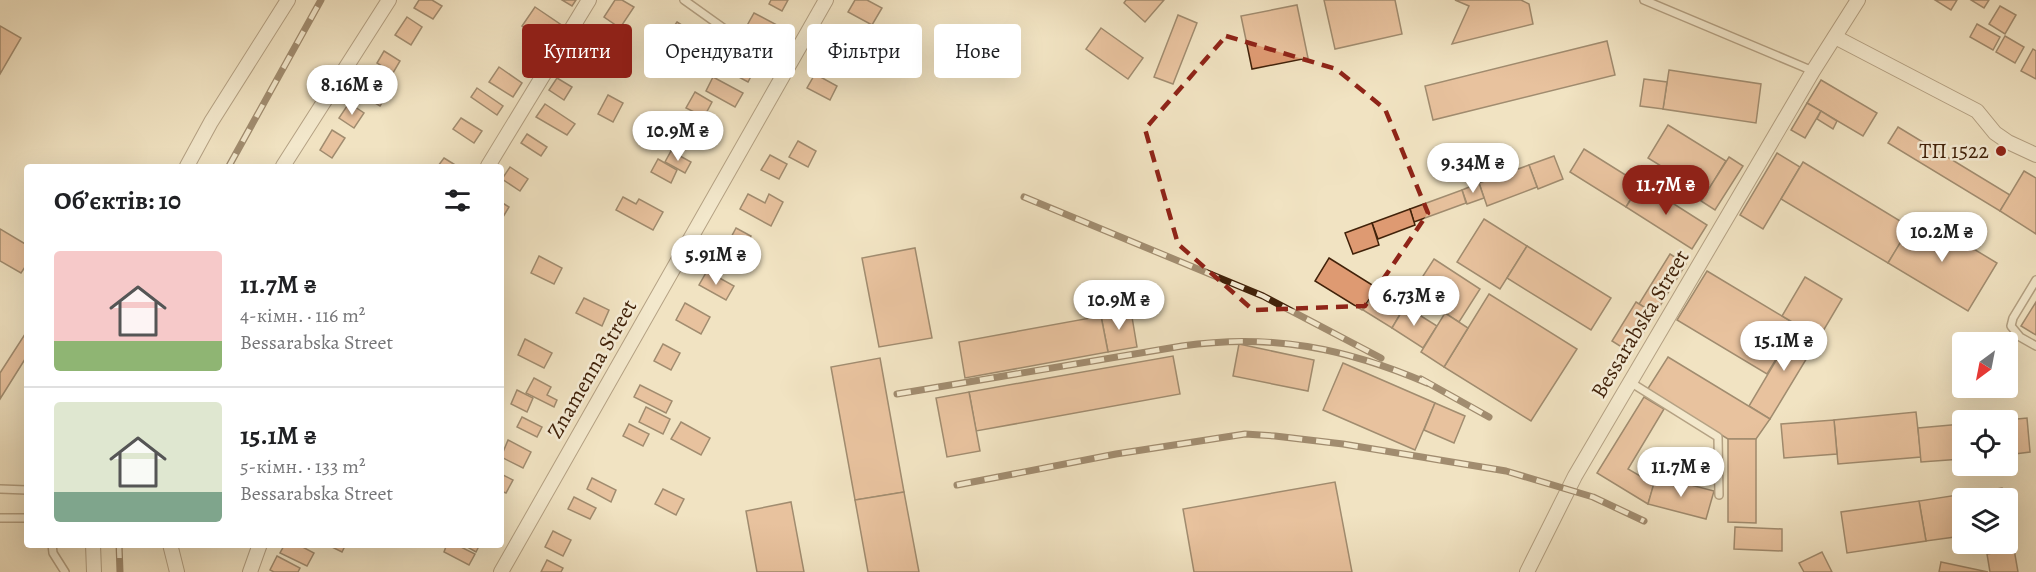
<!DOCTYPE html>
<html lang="uk">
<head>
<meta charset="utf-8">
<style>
	:root { --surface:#fff; --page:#f6f6f6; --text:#202124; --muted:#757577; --line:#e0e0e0; --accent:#8f2418 }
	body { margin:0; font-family:Alegreya,serif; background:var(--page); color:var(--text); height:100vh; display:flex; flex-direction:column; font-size:22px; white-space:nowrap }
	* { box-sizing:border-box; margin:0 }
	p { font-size:20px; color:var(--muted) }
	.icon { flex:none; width:33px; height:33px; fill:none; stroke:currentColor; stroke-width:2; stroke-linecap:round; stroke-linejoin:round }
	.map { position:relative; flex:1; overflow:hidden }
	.panel { position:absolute; left:24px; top:164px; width:480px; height:384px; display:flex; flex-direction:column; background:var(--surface); border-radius:6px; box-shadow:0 6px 24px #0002 }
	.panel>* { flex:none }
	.guide { position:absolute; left:522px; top:24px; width:570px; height:54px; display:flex; gap:12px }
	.needle { width:39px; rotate:212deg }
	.controls { position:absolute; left:1952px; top:332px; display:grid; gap:12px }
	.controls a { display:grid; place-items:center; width:66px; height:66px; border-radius:6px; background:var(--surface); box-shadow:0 6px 24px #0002; font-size:30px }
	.price { position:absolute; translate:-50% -51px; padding:0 14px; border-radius:21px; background:#fff; color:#222; font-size:20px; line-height:39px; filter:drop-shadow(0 2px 3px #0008) }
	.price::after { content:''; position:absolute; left:50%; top:36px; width:18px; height:14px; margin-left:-9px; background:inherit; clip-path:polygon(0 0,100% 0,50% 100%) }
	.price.current { background:var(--accent); color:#fff }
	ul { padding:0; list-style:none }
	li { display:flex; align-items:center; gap:18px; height:150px; padding:0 30px }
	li+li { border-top:2px solid var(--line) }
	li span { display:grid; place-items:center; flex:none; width:168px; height:120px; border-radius:6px; color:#555 }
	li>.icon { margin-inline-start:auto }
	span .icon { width:72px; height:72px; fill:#fffc; stroke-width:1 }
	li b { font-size:26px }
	h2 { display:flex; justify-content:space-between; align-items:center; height:72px; padding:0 30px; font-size:26px }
	.chip { padding:0 21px; border-radius:6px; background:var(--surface); box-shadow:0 6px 24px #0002; font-size:21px; line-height:54px }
	.chip.current { background:var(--accent); color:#fff }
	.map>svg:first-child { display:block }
	.building { fill:#de9a72; stroke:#41220a; stroke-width:1.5 }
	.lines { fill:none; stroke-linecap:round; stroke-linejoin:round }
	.lane-casing { stroke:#6d5238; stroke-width:10 }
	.street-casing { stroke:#6d5238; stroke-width:16 }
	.lane { stroke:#f6edd7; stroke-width:7 }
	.street { stroke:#f6edd7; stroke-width:14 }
	.rail-casing { stroke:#41220a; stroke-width:7 }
	.rail { stroke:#f6edd7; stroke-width:4.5; stroke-dasharray:14; stroke-linecap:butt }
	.marked { fill:none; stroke:#8f2418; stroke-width:4.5; stroke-dasharray:12 8; stroke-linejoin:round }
	.poi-dot { fill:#8f2418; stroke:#f6edd7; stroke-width:2 }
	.labels { text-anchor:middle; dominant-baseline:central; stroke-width:5; stroke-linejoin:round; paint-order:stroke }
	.poi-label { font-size:22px; fill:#41220a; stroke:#f6edd7; text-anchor:end }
	.street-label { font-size:22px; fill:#41220a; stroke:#f6edd7 }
</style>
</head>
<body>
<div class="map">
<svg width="2036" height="572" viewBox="0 0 2036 572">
	<rect width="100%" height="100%" fill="#f1e3c2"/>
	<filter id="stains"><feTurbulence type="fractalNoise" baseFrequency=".00333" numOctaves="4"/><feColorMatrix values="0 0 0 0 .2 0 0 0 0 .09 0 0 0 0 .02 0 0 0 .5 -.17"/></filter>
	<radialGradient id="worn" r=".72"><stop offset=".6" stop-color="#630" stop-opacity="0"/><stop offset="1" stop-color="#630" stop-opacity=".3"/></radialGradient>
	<g class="building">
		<polygon points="419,0 432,0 442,6 433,19 414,8"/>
		<polygon points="562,0 576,0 572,6"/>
		<polygon points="615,0 622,0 634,7 620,28 604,17"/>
		<polygon points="771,0 788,0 782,11 769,4"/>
		<polygon points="855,0 867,0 882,8 872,25 848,12"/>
		<polygon points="1126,0 1164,0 1145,22 1124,3"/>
		<polygon points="1324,0 1395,0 1402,34 1335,49"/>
		<polygon points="1455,0 1521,0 1529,4 1533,24 1452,44 1469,6"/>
		<polygon points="1935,0 1957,0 1951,10"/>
		<polygon points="1971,0 1989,0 1984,8"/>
		<polygon points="1297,5 1308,58 1252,69 1241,16"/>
		<polygon points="2000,6 2016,15 2005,34 1989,24"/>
		<polygon points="535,7 563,26 550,45 522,26"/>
		<polygon points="754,13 777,25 767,43 744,31"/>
		<polygon points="1178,15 1197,23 1173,84 1154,77"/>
		<polygon points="407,17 422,27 411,45 395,35"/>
		<polygon points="677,22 697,35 688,50 667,36"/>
		<polygon points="1977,24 2000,37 1993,50 1970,37"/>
		<polygon points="0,26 21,38 0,74"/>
		<polygon points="1101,28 1143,58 1128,79 1086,49"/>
		<polygon points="2005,36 2024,47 2015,63 1996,52"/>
		<polygon points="1607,41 1615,75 1433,120 1425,86"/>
		<polygon points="899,45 919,56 911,70 891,59"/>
		<polygon points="594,47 617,62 609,75 585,59"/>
		<polygon points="2033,49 2036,51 2036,79 2021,71"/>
		<polygon points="729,50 757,65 748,82 720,67"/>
		<polygon points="384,51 400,61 393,73 377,63"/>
		<polygon points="499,67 522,83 513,97 489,82"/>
		<polygon points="1669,70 1761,84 1756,123 1663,109"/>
		<polygon points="815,74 837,86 830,100 807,88"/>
		<polygon points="366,77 389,92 380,106 357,92"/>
		<polygon points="713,77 743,93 735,107 706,91"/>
		<polygon points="557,78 572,87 564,100 549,90"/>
		<polygon points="1644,79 1667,82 1663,109 1640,106"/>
		<polygon points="1821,80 1877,113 1863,136 1807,103"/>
		<polygon points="477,88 503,106 497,115 471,97"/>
		<polygon points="695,92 712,102 704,117 686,108"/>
		<polygon points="608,95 623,103 613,122 598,114"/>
		<polygon points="349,103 364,113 354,128 339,118"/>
		<polygon points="1807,103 1821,111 1805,138 1791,130"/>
		<polygon points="545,104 575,124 567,135 536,117"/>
		<polygon points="1821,111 1837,121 1833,129 1817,119"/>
		<polygon points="645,116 675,132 667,145 638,129"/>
		<polygon points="461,118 482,131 474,143 453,129"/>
		<polygon points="1668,125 1726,161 1706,194 1648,158"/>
		<polygon points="1898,127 2010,195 2000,211 1888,143"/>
		<polygon points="332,130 345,138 332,158 320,150"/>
		<polygon points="527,134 547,147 541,156 521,143"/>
		<polygon points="798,141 816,151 808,167 789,157"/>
		<polygon points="1584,149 1640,184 1626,207 1570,172"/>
		<polygon points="671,151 691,162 685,173 665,162"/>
		<polygon points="1777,153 1800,167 1763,229 1740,215"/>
		<polygon points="770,155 787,164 779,179 761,170"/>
		<polygon points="1554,156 1563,179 1538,189 1529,165"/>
		<polygon points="1729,157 1743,166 1715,210 1701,201"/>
		<polygon points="444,158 457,166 438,166"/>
		<polygon points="658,159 677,170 671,183 651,172"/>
		<polygon points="1803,162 1910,227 1888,263 1781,199"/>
		<polygon points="1529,165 1537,187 1487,206 1479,183"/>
		<polygon points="510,167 528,179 520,191 502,179"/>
		<polygon points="2024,171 2036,178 2036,234 2000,211"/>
		<polygon points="1479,183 1484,198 1467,204 1462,190"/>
		<polygon points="1641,183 1707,225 1692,249 1626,207"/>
		<polygon points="1462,190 1466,203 1414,222 1410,209"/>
		<polygon points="748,194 765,203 769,194 783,202 771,226 740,209"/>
		<polygon points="623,197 636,204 639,199 663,212 653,230 616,210"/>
		<polygon points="501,202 509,207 503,217 501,216"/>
		<polygon points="1410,209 1415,225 1378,239 1372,223"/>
		<polygon points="1917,215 1997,263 1968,311 1888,263"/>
		<polygon points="1484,219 1527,246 1500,289 1457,262"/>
		<polygon points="1372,223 1379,245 1353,254 1345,233"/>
		<polygon points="736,228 751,236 742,253 727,245"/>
		<polygon points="0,229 27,245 27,264 21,273 0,261"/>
		<polygon points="1527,246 1611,298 1591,330 1507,278"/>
		<polygon points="915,248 932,338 879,347 862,258"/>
		<polygon points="1670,254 1686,264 1655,314 1639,304"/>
		<polygon points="539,256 562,268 554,284 531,273"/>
		<polygon points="1329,258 1377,288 1362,310 1315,281"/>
		<polygon points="1434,259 1480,289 1459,322 1412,293"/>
		<polygon points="707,271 734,286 726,300 699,285"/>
		<polygon points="1707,271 1797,325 1767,374 1677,320"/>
		<polygon points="1805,277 1842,299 1819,338 1782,316"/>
		<polygon points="1377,288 1405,306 1392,328 1363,310"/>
		<polygon points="1489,294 1577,349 1531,421 1444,367"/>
		<polygon points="584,298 609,310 602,326 576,313"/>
		<polygon points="1636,302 1655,314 1631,353 1612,341"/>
		<polygon points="2036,302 2036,335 2021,326"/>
		<polygon points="685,303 710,317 701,334 676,320"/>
		<polygon points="1405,306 1437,326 1423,348 1392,328"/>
		<polygon points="1131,311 1137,347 1108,352 1101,316"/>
		<polygon points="1445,313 1468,328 1444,367 1421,352"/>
		<polygon points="1101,316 1108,352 965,378 959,342"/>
		<polygon points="1797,325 1819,338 1770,419 1749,406"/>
		<polygon points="27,331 27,356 0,399 0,373"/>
		<polygon points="525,339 552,353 544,368 518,355"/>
		<polygon points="663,344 680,353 671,370 654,361"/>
		<polygon points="1239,344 1314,360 1308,391 1233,376"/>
		<polygon points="1173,356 1180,394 976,431 969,392"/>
		<polygon points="1668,357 1770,419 1756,439 1728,439 1647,390"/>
		<polygon points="880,358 904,492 855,500 831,367"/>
		<polygon points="1343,363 1435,403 1415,450 1323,410"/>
		<polygon points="534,378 551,387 547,395 557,400 554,407 526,393"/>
		<polygon points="640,385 672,401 666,413 634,397"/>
		<polygon points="517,390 533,398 527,412 511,404"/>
		<polygon points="969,392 980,451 947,457 936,398"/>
		<polygon points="1644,397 1664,409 1628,469 1654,484 1648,504 1597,473"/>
		<polygon points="1435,403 1465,416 1454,443 1424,430"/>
		<polygon points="646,407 670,419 663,434 639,422"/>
		<polygon points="1916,412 1921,457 1838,464 1834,420"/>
		<polygon points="522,417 542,427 537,437 517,427"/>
		<polygon points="2027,418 2030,452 2007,455 2007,420"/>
		<polygon points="1834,420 1837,454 1784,458 1781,424"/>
		<polygon points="681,422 710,438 701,455 671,439"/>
		<polygon points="629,424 649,434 643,446 623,436"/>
		<polygon points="1962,424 1962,459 1921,462 1918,428"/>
		<polygon points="1728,439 1756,439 1756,523 1728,522"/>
		<polygon points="508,440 531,452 523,468 501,457"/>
		<polygon points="501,474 513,480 506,493 501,491"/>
		<polygon points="1656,476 1714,491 1706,519 1648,504"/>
		<polygon points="592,478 616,490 611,502 587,489"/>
		<polygon points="1335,482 1352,572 1194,572 1183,509"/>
		<polygon points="2002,488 2003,498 1962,498 1962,536 1926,541 1919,501"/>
		<polygon points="663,489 684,499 676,515 655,504"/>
		<polygon points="904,492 919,572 868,572 855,500"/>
		<polygon points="574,497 596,508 590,519 568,509"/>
		<polygon points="1919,501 1926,541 1847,553 1841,512"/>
		<polygon points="791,502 804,572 757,572 746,511"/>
		<polygon points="1735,527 1782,529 1782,551 1734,549"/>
		<polygon points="553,531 571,540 563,556 545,547"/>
		<polygon points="285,544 297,544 314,553 307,566 280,553"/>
		<polygon points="326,544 346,544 342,552"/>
		<polygon points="447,544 455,544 475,554 469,565 444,552"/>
		<polygon points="462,544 480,544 476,552"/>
		<polygon points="2014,549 2018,572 1990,572 1987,554"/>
		<polygon points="1822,552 1832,572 1804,572 1799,563"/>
		<polygon points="277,556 300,568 298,572 274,572 270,570"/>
		<polygon points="547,560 563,568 561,572 541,572"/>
		<polygon points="1941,562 1988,572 1939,572"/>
	</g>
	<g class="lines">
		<g class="lane-casing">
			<g id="lane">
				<polyline points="684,0 785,72"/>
				<polyline points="1644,0 1813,71"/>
				<polyline points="2036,280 2013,318 2011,326 2020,337 2036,346"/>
				<polyline points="1630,382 1718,437 1719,495"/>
				<polyline points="0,489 27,490"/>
				<polyline points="0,518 27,518"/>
				<polyline points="52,544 53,553 65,572"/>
			</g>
		</g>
		<g class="street-casing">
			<g id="street">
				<polyline points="1835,37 1977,111 1995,133 2008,142 2036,155"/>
				<polyline points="187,166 211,122 288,0"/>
				<polyline points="283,166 389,0"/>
				<polyline points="488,166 589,0"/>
				<polyline points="93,544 94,572"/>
				<polyline points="170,544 177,572"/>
				<polyline points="250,572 260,544"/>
				<polyline points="501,572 826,0"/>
				<polyline points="1527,572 1575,476 1813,71 1858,0"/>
			</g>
		</g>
		<use href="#lane" class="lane"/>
		<use href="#street" class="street"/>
		<g class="rail-casing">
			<g id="rail">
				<polyline points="229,166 321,0"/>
				<polyline points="1024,197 1263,296 1381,358"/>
				<polyline points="1421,379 1489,417"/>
				<path d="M897 394 1182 346C1271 333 1345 348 1427 383"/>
				<polyline points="957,485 1116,454 1245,434 1275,436 1343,444 1506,471 1593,497 1644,521"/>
				<polyline points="119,544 120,572"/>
			</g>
		</g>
		<use href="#rail" class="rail"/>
	</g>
	<path d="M0 0H2036V572H0ZM1226 36 1336 69 1385 109 1428 213 1365 306 1253 310 1178 244 1145 129Z" fill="#f1e3c2" fill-opacity=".55" fill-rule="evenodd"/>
	<path class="marked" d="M1226 36 1336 69 1385 109 1428 213 1365 306 1253 310 1178 244 1145 129Z"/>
	<circle class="poi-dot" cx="2001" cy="151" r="6"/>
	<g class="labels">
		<g class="poi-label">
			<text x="1989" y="151">ТП 1522</text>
		</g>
		<g class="street-label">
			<text transform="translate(1640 324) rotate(-59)">Bessarabska Street</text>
			<text transform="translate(592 369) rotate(-60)">Znamenna Street</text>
		</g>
	</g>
	<rect width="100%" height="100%" filter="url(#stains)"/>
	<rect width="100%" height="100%" fill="url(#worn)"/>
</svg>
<div class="controls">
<a><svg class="needle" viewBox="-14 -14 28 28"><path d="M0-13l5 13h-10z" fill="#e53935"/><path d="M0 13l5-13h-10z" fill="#757577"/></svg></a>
<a><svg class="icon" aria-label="locate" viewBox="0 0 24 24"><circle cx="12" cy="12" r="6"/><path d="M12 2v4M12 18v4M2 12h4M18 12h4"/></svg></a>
<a><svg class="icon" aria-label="layers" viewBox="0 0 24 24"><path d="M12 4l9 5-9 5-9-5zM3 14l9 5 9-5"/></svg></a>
</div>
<b class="price" style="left:352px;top:116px">8.16M ₴</b>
<b class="price" style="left:678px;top:162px">10.9M ₴</b>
<b class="price" style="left:1473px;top:194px">9.34M ₴</b>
<b class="price current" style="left:1666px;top:216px">11.7M ₴</b>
<b class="price" style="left:1942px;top:263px">10.2M ₴</b>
<b class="price" style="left:716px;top:286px">5.91M ₴</b>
<b class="price" style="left:1414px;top:327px">6.73M ₴</b>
<b class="price" style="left:1119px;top:331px">10.9M ₴</b>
<b class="price" style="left:1784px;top:372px">15.1M ₴</b>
<b class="price" style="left:1681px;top:498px">11.7M ₴</b>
<div class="guide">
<a class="chip current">Купити</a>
<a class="chip">Орендувати</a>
<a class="chip">Фільтри</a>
<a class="chip">Нове</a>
</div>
<section class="panel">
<h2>Об’єктів: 10<svg class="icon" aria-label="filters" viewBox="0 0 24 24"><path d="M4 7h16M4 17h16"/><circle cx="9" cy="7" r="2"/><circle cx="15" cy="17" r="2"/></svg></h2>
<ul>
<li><span style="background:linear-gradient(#f6c9c9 75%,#8fb573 0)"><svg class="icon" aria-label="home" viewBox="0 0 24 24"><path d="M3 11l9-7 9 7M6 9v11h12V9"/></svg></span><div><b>11.7M ₴</b><p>4-кімн. · 116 m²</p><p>Bessarabska Street</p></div></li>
<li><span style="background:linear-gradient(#dfe7d0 75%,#7fa58c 0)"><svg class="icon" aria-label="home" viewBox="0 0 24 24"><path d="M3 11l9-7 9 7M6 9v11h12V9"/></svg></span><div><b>15.1M ₴</b><p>5-кімн. · 133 m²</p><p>Bessarabska Street</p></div></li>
</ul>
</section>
</div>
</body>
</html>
